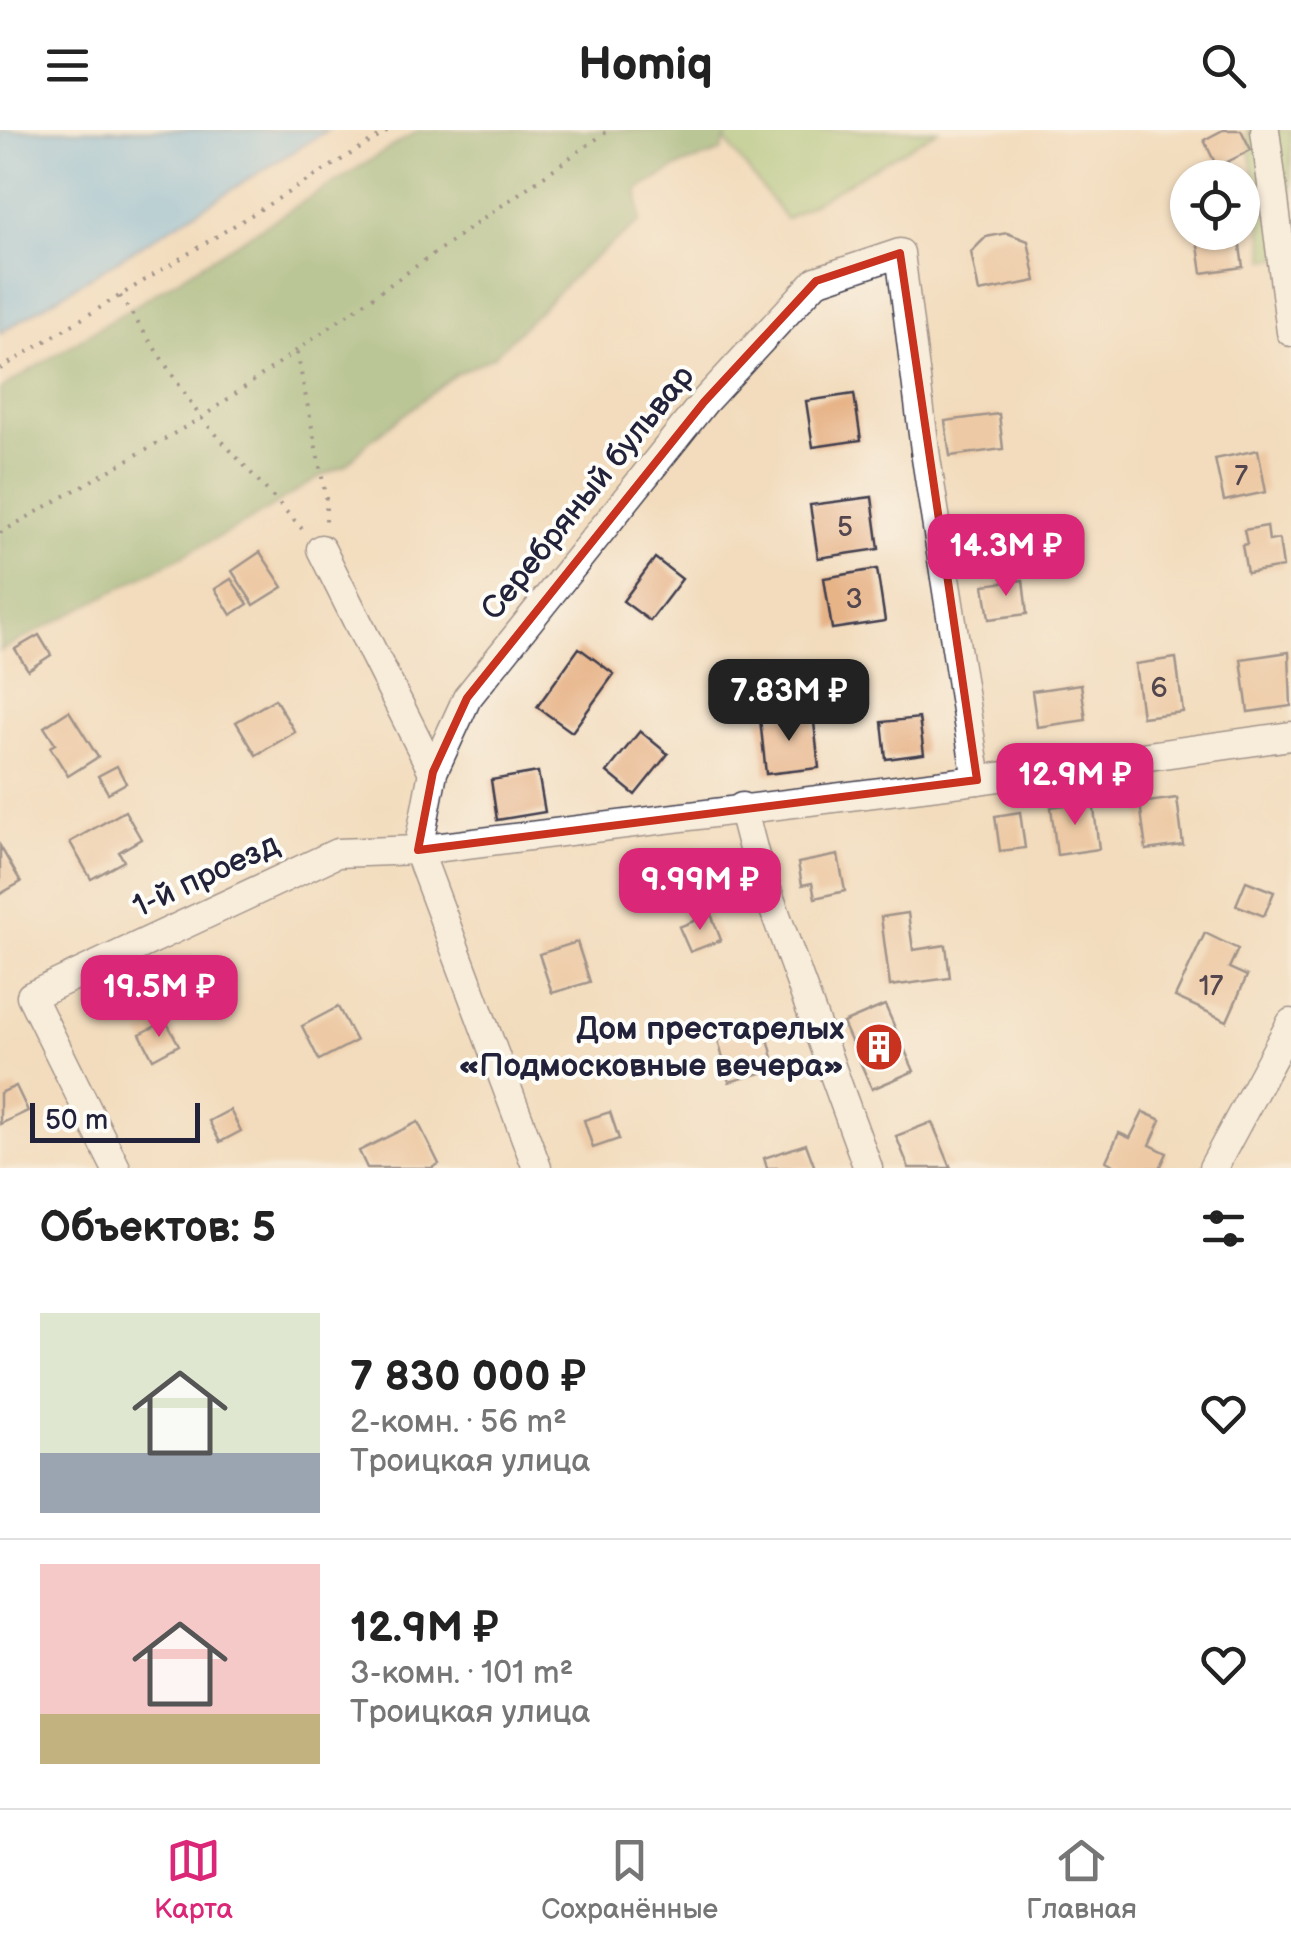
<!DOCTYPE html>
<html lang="ru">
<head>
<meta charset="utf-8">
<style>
	:root { --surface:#fff; --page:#f2f2f2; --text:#222; --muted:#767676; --line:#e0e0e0; --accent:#db2777 }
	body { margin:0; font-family:"Balsamiq Sans",sans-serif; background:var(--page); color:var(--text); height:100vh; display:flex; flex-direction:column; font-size:38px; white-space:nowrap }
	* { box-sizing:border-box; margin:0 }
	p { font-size:32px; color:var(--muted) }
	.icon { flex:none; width:55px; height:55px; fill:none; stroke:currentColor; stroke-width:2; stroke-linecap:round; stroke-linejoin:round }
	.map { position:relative; height:1038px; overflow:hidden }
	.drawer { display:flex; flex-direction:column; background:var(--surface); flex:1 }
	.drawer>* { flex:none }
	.fabs { position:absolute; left:1170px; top:30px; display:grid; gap:20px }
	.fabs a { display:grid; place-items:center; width:90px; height:90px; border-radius:50%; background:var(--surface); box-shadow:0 2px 8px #0004; font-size:50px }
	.scale { position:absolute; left:30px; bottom:25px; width:170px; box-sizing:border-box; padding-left:10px; border:5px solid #22223b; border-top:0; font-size:28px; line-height:35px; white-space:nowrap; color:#22223b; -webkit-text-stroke:8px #fdfcf7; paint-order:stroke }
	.price { position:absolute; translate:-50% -85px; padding:0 22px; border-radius:20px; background:var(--accent); color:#fff; font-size:32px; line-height:65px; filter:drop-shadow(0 2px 5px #0008) }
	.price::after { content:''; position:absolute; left:50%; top:60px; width:30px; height:22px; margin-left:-15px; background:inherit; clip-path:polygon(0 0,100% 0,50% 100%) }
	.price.current { background:#222; color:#fff }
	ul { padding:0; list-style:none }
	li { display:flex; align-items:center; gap:30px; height:250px; padding:0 40px }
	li+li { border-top:2px solid var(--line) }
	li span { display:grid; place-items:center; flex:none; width:280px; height:200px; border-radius:0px; color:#555 }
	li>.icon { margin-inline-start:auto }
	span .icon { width:120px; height:120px; fill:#fffc; stroke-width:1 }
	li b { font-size:42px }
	h2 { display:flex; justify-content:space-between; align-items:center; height:120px; padding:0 40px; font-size:42px }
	header { display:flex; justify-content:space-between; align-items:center; height:130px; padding:0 40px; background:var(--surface); font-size:45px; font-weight:700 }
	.menu { display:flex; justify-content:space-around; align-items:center; height:140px; border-top:2px solid var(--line); background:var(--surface); font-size:28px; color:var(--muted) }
	.menu a { display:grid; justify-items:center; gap:5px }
	.menu .current { color:var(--accent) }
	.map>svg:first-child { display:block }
	.green { fill:#94c574; stroke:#5b7458; stroke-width:2.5 }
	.forest { fill:#7a6; stroke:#4c6650; stroke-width:2.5 }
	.water { fill:#75bfee; stroke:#4c7094; stroke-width:2.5 }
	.building { fill:#e7b488 }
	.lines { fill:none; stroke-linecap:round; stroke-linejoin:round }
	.minor-casing { stroke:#413e4e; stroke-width:31 }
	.path { stroke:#413e4e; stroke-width:4; stroke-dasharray:2.5 8; stroke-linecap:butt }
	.minor { stroke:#fff; stroke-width:28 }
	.marked { fill:none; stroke:#c8321e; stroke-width:8; stroke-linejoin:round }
	.labels { text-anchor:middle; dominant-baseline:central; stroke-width:8; stroke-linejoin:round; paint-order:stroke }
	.number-label { font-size:28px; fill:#53464e }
	.street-label { font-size:32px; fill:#22223b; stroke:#fdfcf7 }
	.poi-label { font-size:32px; font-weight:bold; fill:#22223b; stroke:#fdfcf7; text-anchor:end }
</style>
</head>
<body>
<header><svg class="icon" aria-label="menu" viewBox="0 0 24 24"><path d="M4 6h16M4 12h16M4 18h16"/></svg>Homiq<svg class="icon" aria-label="search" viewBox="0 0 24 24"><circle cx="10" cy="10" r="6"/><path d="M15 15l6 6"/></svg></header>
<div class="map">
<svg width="1291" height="1038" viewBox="0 0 1291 1038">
	<rect width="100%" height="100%" fill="#fdfcf7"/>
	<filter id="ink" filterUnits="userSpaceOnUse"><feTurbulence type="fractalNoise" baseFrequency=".01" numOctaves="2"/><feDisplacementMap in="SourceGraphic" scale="20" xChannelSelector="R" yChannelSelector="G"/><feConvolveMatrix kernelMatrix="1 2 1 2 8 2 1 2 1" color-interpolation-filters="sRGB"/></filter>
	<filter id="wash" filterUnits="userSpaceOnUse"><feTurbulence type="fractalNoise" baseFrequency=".0048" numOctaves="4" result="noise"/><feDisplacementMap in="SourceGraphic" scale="40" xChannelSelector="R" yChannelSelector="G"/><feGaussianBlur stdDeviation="2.25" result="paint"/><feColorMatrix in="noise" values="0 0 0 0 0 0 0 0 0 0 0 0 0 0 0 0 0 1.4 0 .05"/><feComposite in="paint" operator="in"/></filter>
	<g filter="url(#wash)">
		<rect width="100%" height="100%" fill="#f2dcbd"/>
		<g class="green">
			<polygon points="717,0 938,0 786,89"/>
			<polygon points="1247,0 1291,0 1291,127 1266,129"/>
		</g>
		<polygon class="forest" points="419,0 729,0 721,22 678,37 638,60 640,92 582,138 493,227 456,244 366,314 347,335 321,346 249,391 0,521 0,259"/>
		<polygon class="water" points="0,0 328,0 0,203"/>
		<g id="blocks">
			<g class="building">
				<polygon points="1223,0 1241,0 1251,20 1217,37 1204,10"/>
				<polygon points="1196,102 1238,102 1243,137 1202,143"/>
				<polygon points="1007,103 1028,111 1036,151 979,162 971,122 986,107"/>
				<polygon points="854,264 861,310 813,317 806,271"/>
				<polygon points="999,284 1003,319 950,326 945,291"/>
				<polygon points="1258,320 1266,362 1224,371 1215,329"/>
				<polygon points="872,367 879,419 818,428 810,375"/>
				<polygon points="1267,396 1269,411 1279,409 1283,437 1247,443 1242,415 1247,414 1244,400"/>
				<polygon points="260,422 283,457 254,475 232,441"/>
				<polygon points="655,428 682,449 650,491 623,471"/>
				<polygon points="877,439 885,491 832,499 824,448"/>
				<polygon points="231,449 248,474 231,485 215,459"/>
				<polygon points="1023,450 1027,484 989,489 984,455"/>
				<polygon points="39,505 51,525 28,540 15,519"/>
				<polygon points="579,518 614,544 572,602 537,577"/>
				<polygon points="1289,522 1291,576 1248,582 1241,529"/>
				<polygon points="1176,528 1183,582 1142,587 1135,534"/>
				<polygon points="1081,554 1086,590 1037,597 1032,561"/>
				<polygon points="275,569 295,602 256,625 236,592"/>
				<polygon points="69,581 98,627 68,646 50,617 55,614 44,597"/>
				<polygon points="813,583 819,638 766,644 760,589"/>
				<polygon points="919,588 924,624 886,629 882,592"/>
				<polygon points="640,601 668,624 635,665 607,642"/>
				<polygon points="117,636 126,653 108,663 98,646"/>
				<polygon points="538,642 545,682 497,690 491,650"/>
				<polygon points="1177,668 1183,715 1146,720 1140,673"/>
				<polygon points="1093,671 1099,719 1057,725 1051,677"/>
				<polygon points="125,681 141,709 119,722 124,731 91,749 70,712"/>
				<polygon points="1020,682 1025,718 1000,721 995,686"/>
				<polygon points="0,716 21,752 0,764"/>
				<polygon points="838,725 845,761 815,768 812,753 802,755 798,733"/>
				<polygon points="1246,751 1274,762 1264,786 1236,775"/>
				<polygon points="908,783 913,820 946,815 950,848 890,856 881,787"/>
				<polygon points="711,784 721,810 690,822 679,797"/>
				<polygon points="1205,803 1238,819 1229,838 1247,846 1227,891 1175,867"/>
				<polygon points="577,812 590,852 552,863 539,824"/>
				<polygon points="885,875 914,941 872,959 843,893"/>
				<polygon points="338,877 356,911 319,930 302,896"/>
				<polygon points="166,891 179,915 153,929 140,904"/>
				<polygon points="765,897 776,939 729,952 718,910"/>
				<polygon points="16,956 28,981 0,994 0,963"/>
				<polygon points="230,980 241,1001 220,1012 209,991"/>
				<polygon points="610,982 619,1009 593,1018 584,990"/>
				<polygon points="1143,982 1161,990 1150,1015 1167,1023 1160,1038 1120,1038 1106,1031 1119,1003 1130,1008"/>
				<polygon points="418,992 439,1034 431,1038 367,1038 359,1021"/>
				<polygon points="932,992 951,1038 909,1038 896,1006"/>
				<polygon points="806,1014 815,1038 767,1038 764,1028"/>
			</g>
		</g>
	</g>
	<g filter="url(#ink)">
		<use href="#blocks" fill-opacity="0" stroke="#413e4e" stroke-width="2.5"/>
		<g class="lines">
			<g class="minor-casing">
				<g id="minor">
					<polyline points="1265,0 1291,202"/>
					<polyline points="321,419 433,642"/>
					<polyline points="742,677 756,730 868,1038"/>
					<polyline points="418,720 433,642 467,568 704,272 816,151 900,123 926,328 977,650"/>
					<polyline points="418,720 537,1038"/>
					<polyline points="116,1038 31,866 337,723 418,720 977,650 1291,606"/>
					<polyline points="1213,1038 1291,893"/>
				</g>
			</g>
			<g class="path">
				<polyline points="120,166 201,288 304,401"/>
				<polyline points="297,223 326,367 326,395"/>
				<polyline points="0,239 390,0"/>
				<polyline points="0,403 201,288 609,0"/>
			</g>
			<use href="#minor" class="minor"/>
		</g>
	</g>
	<path d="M0 0H1291V1038H0ZM900 123 977 650 418 720 433 642 467 568 704 272 816 151Z" fill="#f2dcbd" fill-opacity=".55" fill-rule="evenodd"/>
	<path class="marked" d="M900 123 977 650 418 720 433 642 467 568 704 272 816 151Z"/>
	<defs>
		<g id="building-disc" transform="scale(2.5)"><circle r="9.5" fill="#c8321e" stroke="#fdfcf7"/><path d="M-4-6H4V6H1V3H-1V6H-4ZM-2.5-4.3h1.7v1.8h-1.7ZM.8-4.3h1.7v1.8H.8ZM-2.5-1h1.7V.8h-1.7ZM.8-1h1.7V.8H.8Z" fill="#fff"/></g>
	</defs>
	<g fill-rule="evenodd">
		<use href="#building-disc" x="879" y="917"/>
	</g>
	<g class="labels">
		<g class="number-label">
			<text x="1241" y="346">7</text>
			<text x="845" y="397">5</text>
			<text x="854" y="469">3</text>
			<text x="1159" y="558">6</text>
			<text x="1211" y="856">17</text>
		</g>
		<g class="street-label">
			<text transform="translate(588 363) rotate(-51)">Серебряный бульвар</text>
			<text transform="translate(206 746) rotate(-25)">1-й проезд</text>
		</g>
		<g class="poi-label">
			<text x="844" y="899">Дом престарелых<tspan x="844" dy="37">«Подмосковные вечера»</tspan></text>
		</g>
	</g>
</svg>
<div class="fabs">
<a><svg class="icon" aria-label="locate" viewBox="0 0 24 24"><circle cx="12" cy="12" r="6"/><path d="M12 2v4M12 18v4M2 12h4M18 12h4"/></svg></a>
</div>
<div class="scale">50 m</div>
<b class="price" style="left:1006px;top:469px">14.3M ₽</b>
<b class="price current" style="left:789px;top:614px">7.83M ₽</b>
<b class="price" style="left:1075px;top:698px">12.9M ₽</b>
<b class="price" style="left:700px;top:803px">9.99M ₽</b>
<b class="price" style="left:159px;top:910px">19.5M ₽</b>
</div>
<section class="drawer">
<h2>Объектов: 5<svg class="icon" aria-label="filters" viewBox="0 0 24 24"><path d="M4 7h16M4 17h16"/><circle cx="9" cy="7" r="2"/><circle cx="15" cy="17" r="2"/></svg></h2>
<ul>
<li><span style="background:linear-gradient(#dfe7d0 70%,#9aa5b1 0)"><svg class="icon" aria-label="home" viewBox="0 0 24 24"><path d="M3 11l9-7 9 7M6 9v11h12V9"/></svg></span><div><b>7 830 000 ₽</b><p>2-комн. · 56 m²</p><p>Троицкая улица</p></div><svg class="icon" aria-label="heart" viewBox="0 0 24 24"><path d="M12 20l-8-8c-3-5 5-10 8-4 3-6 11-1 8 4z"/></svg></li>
<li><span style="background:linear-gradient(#f6c9c9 75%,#c2b280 0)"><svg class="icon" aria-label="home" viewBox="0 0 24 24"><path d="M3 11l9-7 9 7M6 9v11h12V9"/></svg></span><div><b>12.9M ₽</b><p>3-комн. · 101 m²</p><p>Троицкая улица</p></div><svg class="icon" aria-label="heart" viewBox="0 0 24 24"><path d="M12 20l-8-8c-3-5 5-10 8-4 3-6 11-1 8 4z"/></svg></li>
</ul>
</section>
<nav class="menu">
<a class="current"><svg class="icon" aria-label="map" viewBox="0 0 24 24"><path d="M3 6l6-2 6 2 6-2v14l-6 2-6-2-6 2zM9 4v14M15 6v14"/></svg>Карта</a>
<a><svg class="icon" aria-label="saved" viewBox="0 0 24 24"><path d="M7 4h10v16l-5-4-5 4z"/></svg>Сохранённые</a>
<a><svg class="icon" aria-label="home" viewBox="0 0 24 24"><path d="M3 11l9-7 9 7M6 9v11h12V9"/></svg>Главная</a>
</nav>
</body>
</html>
